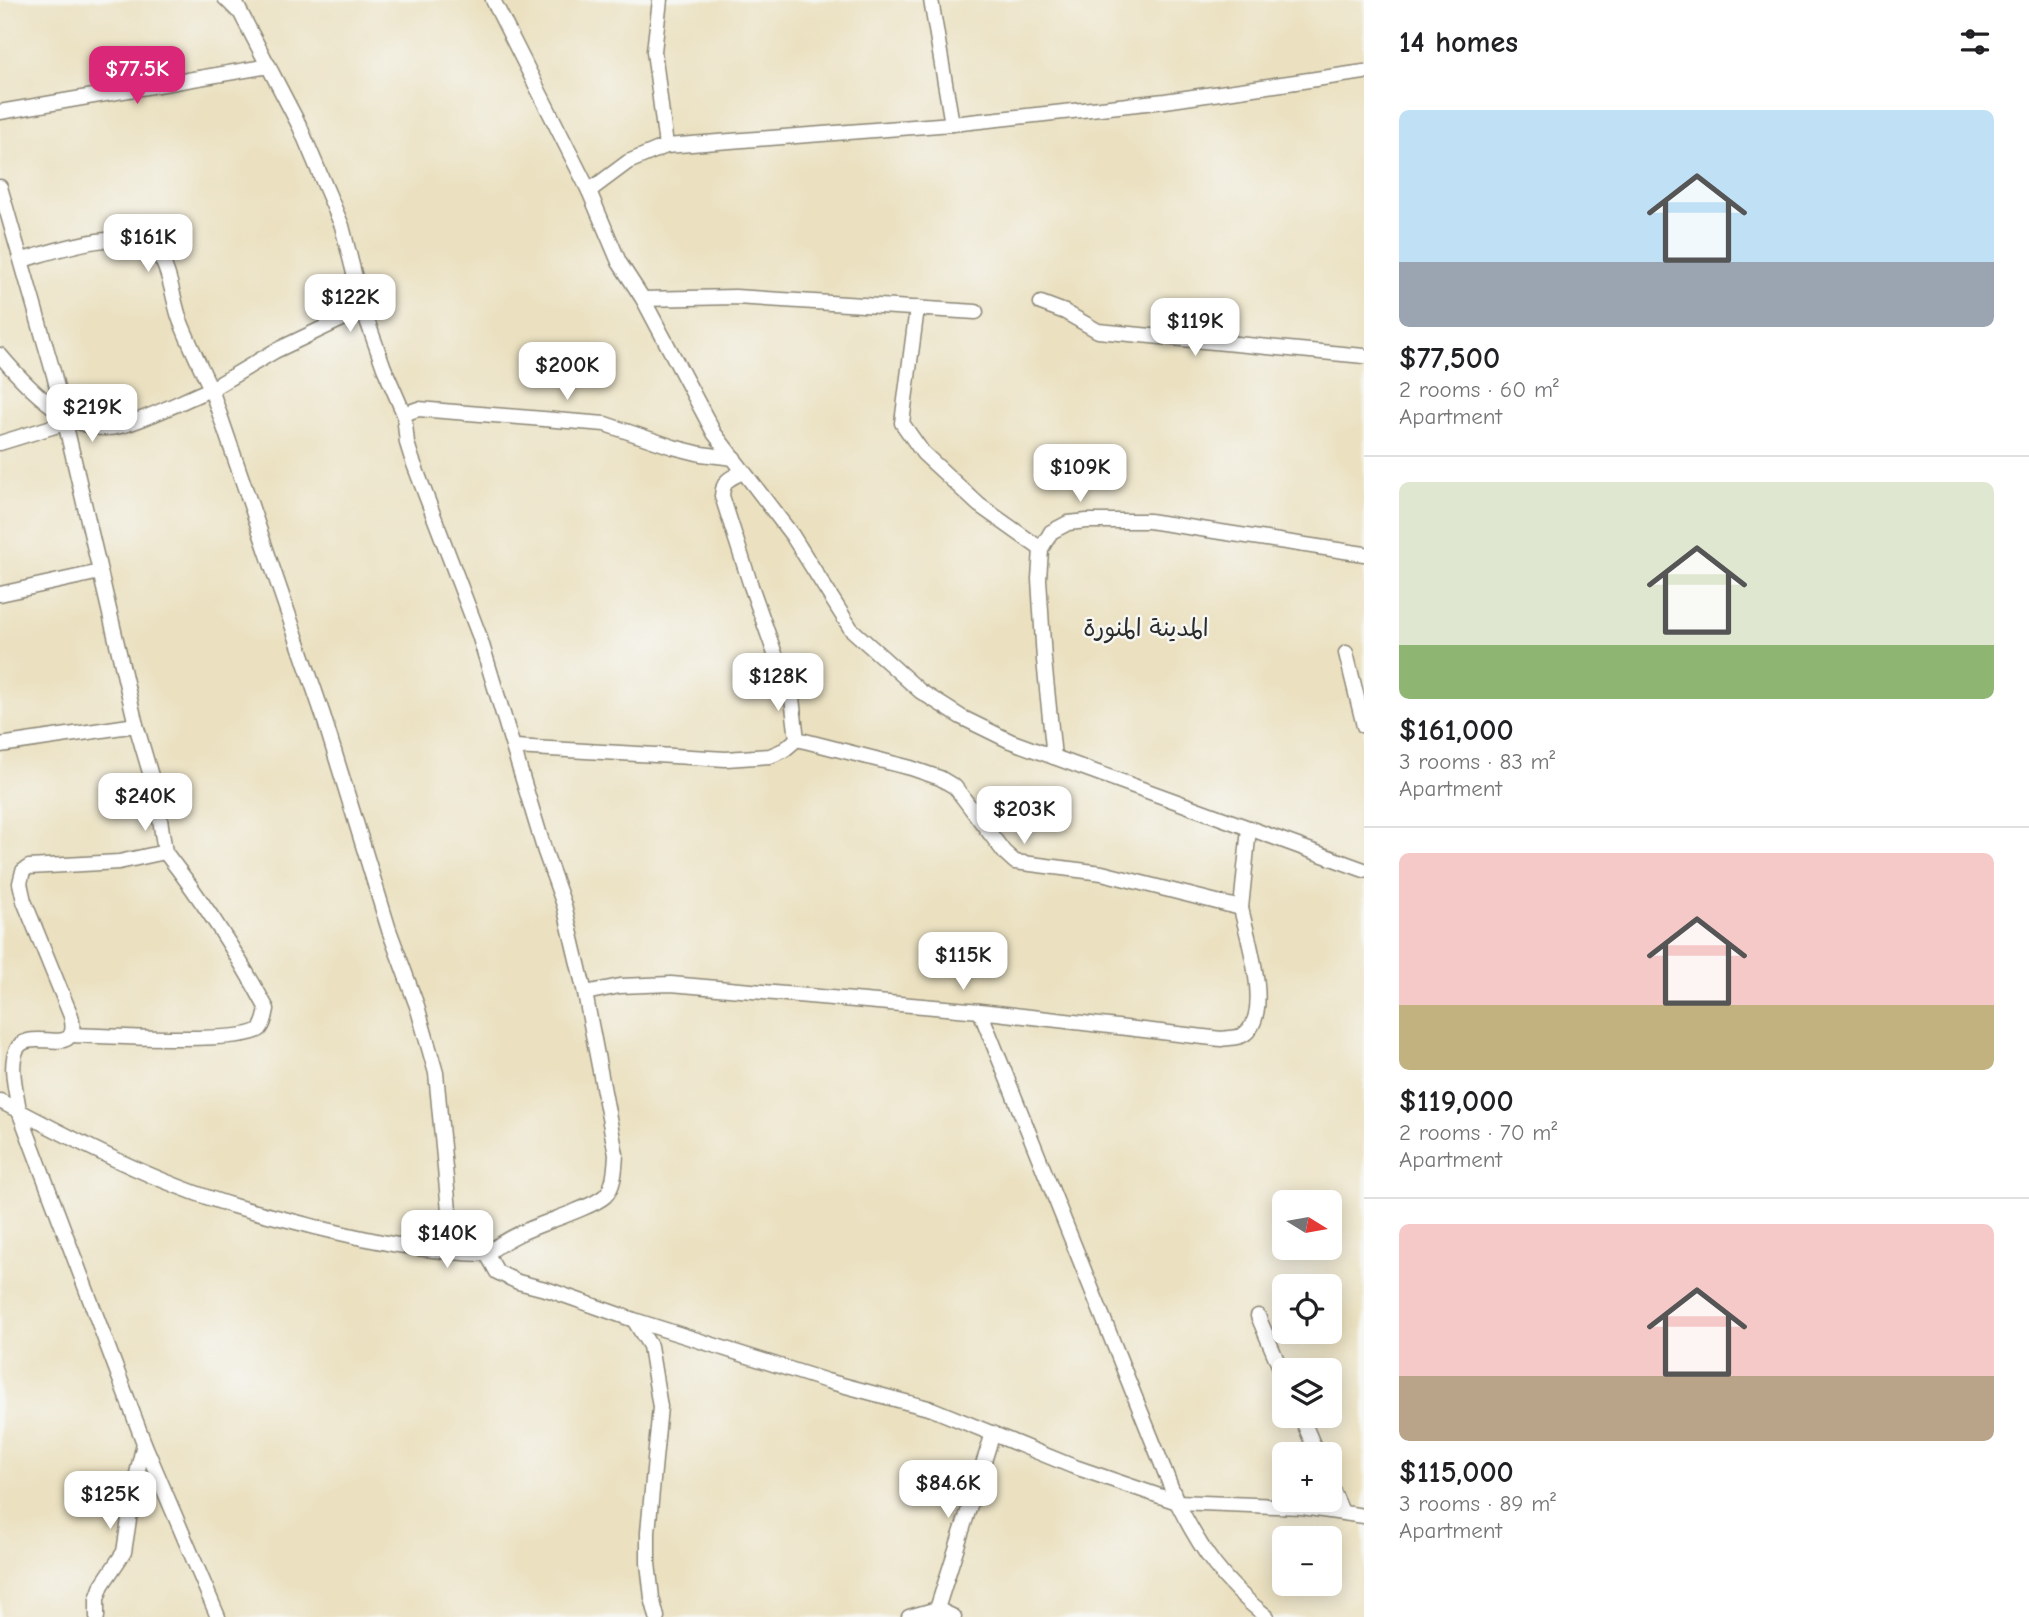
<!DOCTYPE html>
<html lang="en">
<head>
<meta charset="utf-8">
<style>
	:root { --surface:#fff; --page:#f6f6f6; --text:#202124; --muted:#757577; --line:#e0e0e0; --accent:#db2777 }
	body { margin:0; font-family:"Comic Neue","Playpen Sans Arabic",sans-serif; background:var(--page); color:var(--text); height:100vh; display:flex; flex-direction:column; font-size:26px; white-space:nowrap }
	* { box-sizing:border-box; margin:0 }
	p { font-size:23px; color:var(--muted) }
	.icon { flex:none; width:38px; height:38px; fill:none; stroke:currentColor; stroke-width:2; stroke-linecap:round; stroke-linejoin:round }
	.map { position:relative; flex:1; overflow:hidden }
	.drawer { display:flex; flex-direction:column; background:var(--surface); width:665px }
	.drawer>* { flex:none }
	.needle { width:46px; rotate:101deg }
	.tools { position:absolute; left:1272px; top:1190px; display:grid; gap:14px }
	.tools a { display:grid; place-items:center; width:70px; height:70px; border-radius:10px; background:var(--surface); box-shadow:0 4px 18px #0003; font-size:35px }
	.price { position:absolute; translate:-50% -60px; padding:0 16px; border-radius:14px; background:#fff; color:#222; font-size:23px; line-height:46px; filter:drop-shadow(0 2px 4px #0008) }
	.price::after { content:''; position:absolute; left:50%; top:42px; width:21px; height:16px; margin-left:-10px; background:inherit; clip-path:polygon(0 0,100% 0,50% 100%) }
	.price.on { background:var(--accent); color:#fff }
	ul { padding:0; list-style:none }
	li { display:grid; align-content:center; gap:14px; height:371px; padding:0 35px }
	li+li { border-top:2px solid var(--line) }
	li span { display:grid; place-items:center; height:217px; border-radius:10px; color:#555 }
	li>.icon { margin-inline-start:auto }
	span .icon { width:126px; height:126px; fill:#fffc; stroke-width:1 }
	li b { font-size:30px }
	h2 { display:flex; justify-content:space-between; align-items:center; height:84px; padding:0 35px; font-size:30px }
	main { display:flex; flex:1; min-height:0 }
	.map>svg:first-child { display:block }
	.lines { fill:none; stroke-linecap:round; stroke-linejoin:round }
	.service-casing { stroke:#8b8676; stroke-width:10 }
	.minor-casing { stroke:#8b8676; stroke-width:17 }
	.service { stroke:#fff; stroke-width:7 }
	.minor { stroke:#fff; stroke-width:14 }
	.labels { text-anchor:middle; dominant-baseline:central; stroke-width:5; stroke-linejoin:round; paint-order:stroke }
	.neighbourhood-label { font-size:24px; fill:#2b2b2b; stroke:#f6f6f2 }
</style>
</head>
<body>
<main>
<div class="map">
<svg width="1364" height="1617" viewBox="0 0 1364 1617">
	<rect width="100%" height="100%" fill="#f6f6f2"/>
	<filter id="ink" filterUnits="userSpaceOnUse"><feTurbulence type="fractalNoise" baseFrequency=".0143" numOctaves="2"/><feDisplacementMap in="SourceGraphic" scale="14" xChannelSelector="R" yChannelSelector="G"/><feConvolveMatrix kernelMatrix="1 2 1 2 8 2 1 2 1" color-interpolation-filters="sRGB"/></filter>
	<filter id="wash" filterUnits="userSpaceOnUse"><feTurbulence type="fractalNoise" baseFrequency=".00686" numOctaves="4" result="noise"/><feDisplacementMap in="SourceGraphic" scale="28" xChannelSelector="R" yChannelSelector="G"/><feGaussianBlur stdDeviation="1.57" result="paint"/><feColorMatrix in="noise" values="0 0 0 0 0 0 0 0 0 0 0 0 0 0 0 0 0 1.4 0 .05"/><feComposite in="paint" operator="in"/></filter>
	<g filter="url(#wash)">
		<rect width="100%" height="100%" fill="#ebe1c1"/>
	</g>
	<g filter="url(#ink)">
		<g class="lines">
			<g class="service-casing">
				<polyline id="service" points="222,0 235,13"/>
			</g>
			<g class="minor-casing">
				<g id="minor">
					<polyline points="234,0 300,127 342,226 363,309"/>
					<polyline points="493,0 589,191"/>
					<polyline points="660,0 654,51 666,146"/>
					<polyline points="931,0 952,124"/>
					<polyline points="1364,72 1165,101 952,124 666,146 628,162 589,191 619,262 643,299 714,433 792,535 851,629 920,691 961,717 1010,741 1364,870"/>
					<polyline points="0,112 269,66"/>
					<path d="M0 187 54 375 136 725 156 793 165 852 119 862 29 867 23 871 20 883 24 901 71 1016C82 1063 27 1023 16 1051 9 1068 17 1094 19 1111L144 1443 218 1617"/>
					<polyline points="643,299 735,297 976,312"/>
					<polyline points="1041,303 1065,312 1098,331 1364,356"/>
					<polyline points="917,308 902,423 923,453 979,505 1041,549"/>
					<path d="M0 355C26 386 76 439 120 426 151 418 181 401 211 389 200 366 189 343 180 320 173 301 170 268 157 253 129 223 55 251 22 260"/>
					<polyline points="404,414 418,409 605,424 673,447 701,454 734,458"/>
					<polyline points="0,443 65,423"/>
					<polyline points="0,594 100,572"/>
					<polyline points="1346,653 1364,726"/>
					<polyline points="797,739 911,768 940,778 955,787 1004,852 1015,862 1102,873 1241,908 1249,828"/>
					<polyline points="0,745 136,725"/>
					<path d="M515 747 726 759 770 756 784 750 797 739 791 690 780 668 751 586 722 496C723 480 730 478 743 472"/>
					<polyline points="1054,757 1044,660 1039,579 1041,549 1051,532 1068,523 1087,521 1149,521 1364,554"/>
					<path d="M585 993 620 986 671 984 980 1011 1221 1039C1227 1038 1238 1038 1243 1035 1274 1016 1247 937 1241 908"/>
					<path d="M980 1011 1177 1502C1202 1552 1223 1582 1267 1617"/>
					<path d="M72 1035C100 1036 243 1044 260 1029 264 1024 266 1015 267 1009 237 953 204 902 165 852"/>
					<path d="M0 1101C76 1141 154 1182 237 1207 263 1214 289 1220 315 1227 372 1241 428 1253 487 1254L497 1272 518 1282 549 1290 634 1320 650 1346 660 1407 648 1532V1563L652 1598 657 1617"/>
					<path d="M453 1253 436 1073 417 1006 389 930 323 715 211 389 275 351 363 309 384 368 404 414 407 443 412 459 479 635 545 852 564 905 585 993 616 1154C615 1167 615 1186 605 1196 597 1203 585 1207 576 1211 545 1224 513 1232 487 1254"/>
					<polyline points="1258,1316 1284,1377"/>
					<polyline points="634,1320 827,1381 932,1409 1072,1466 1177,1502 1302,1507 1364,1516"/>
					<polyline points="1301,1416 1317,1454"/>
					<polyline points="1330,1484 1342,1512"/>
					<polyline points="937,1609 954,1617"/>
					<polyline points="97,1617 97,1599 102,1585 124,1552 134,1487 144,1443"/>
					<polyline points="909,1617 937,1609 993,1433"/>
				</g>
			</g>
			<use href="#service" class="service"/>
			<use href="#minor" class="minor"/>
		</g>
	</g>
	<g class="labels">
		<g class="neighbourhood-label">
			<text x="1146" y="628">المدينة المنورة</text>
		</g>
	</g>
</svg>
<div class="tools">
<a><svg class="needle" viewBox="-14 -14 28 28"><path d="M0-13l5 13h-10z" fill="#e53935"/><path d="M0 13l5-13h-10z" fill="#757577"/></svg></a>
<a><svg class="icon" aria-label="locate" viewBox="0 0 24 24"><circle cx="12" cy="12" r="6"/><path d="M12 2v4M12 18v4M2 12h4M18 12h4"/></svg></a>
<a><svg class="icon" aria-label="layers" viewBox="0 0 24 24"><path d="M12 4l9 5-9 5-9-5zM3 14l9 5 9-5"/></svg></a>
<a>+</a>
<a>−</a>
</div>
<b class="price on" style="left:137px;top:106px">$77.5K</b>
<b class="price" style="left:148px;top:274px">$161K</b>
<b class="price" style="left:350px;top:334px">$122K</b>
<b class="price" style="left:1195px;top:358px">$119K</b>
<b class="price" style="left:567px;top:402px">$200K</b>
<b class="price" style="left:92px;top:444px">$219K</b>
<b class="price" style="left:1080px;top:504px">$109K</b>
<b class="price" style="left:778px;top:713px">$128K</b>
<b class="price" style="left:145px;top:833px">$240K</b>
<b class="price" style="left:1024px;top:846px">$203K</b>
<b class="price" style="left:963px;top:992px">$115K</b>
<b class="price" style="left:447px;top:1270px">$140K</b>
<b class="price" style="left:948px;top:1520px">$84.6K</b>
<b class="price" style="left:110px;top:1531px">$125K</b>
</div>
<section class="drawer">
<h2>14 homes<svg class="icon" aria-label="filters" viewBox="0 0 24 24"><path d="M4 7h16M4 17h16"/><circle cx="9" cy="7" r="2"/><circle cx="15" cy="17" r="2"/></svg></h2>
<ul>
<li><span style="background:linear-gradient(#bfe0f5 70%,#9aa5b1 0)"><svg class="icon" aria-label="home" viewBox="0 0 24 24"><path d="M3 11l9-7 9 7M6 9v11h12V9"/></svg></span><div><b>$77,500</b><p>2 rooms · 60 m²</p><p>Apartment</p></div></li>
<li><span style="background:linear-gradient(#dfe7d0 75%,#8fb573 0)"><svg class="icon" aria-label="home" viewBox="0 0 24 24"><path d="M3 11l9-7 9 7M6 9v11h12V9"/></svg></span><div><b>$161,000</b><p>3 rooms · 83 m²</p><p>Apartment</p></div></li>
<li><span style="background:linear-gradient(#f6c9c9 70%,#c2b280 0)"><svg class="icon" aria-label="home" viewBox="0 0 24 24"><path d="M3 11l9-7 9 7M6 9v11h12V9"/></svg></span><div><b>$119,000</b><p>2 rooms · 70 m²</p><p>Apartment</p></div></li>
<li><span style="background:linear-gradient(#f6c9c9 70%,#b9a48a 0)"><svg class="icon" aria-label="home" viewBox="0 0 24 24"><path d="M3 11l9-7 9 7M6 9v11h12V9"/></svg></span><div><b>$115,000</b><p>3 rooms · 89 m²</p><p>Apartment</p></div></li>
</ul>
</section>
</main>
</body>
</html>
